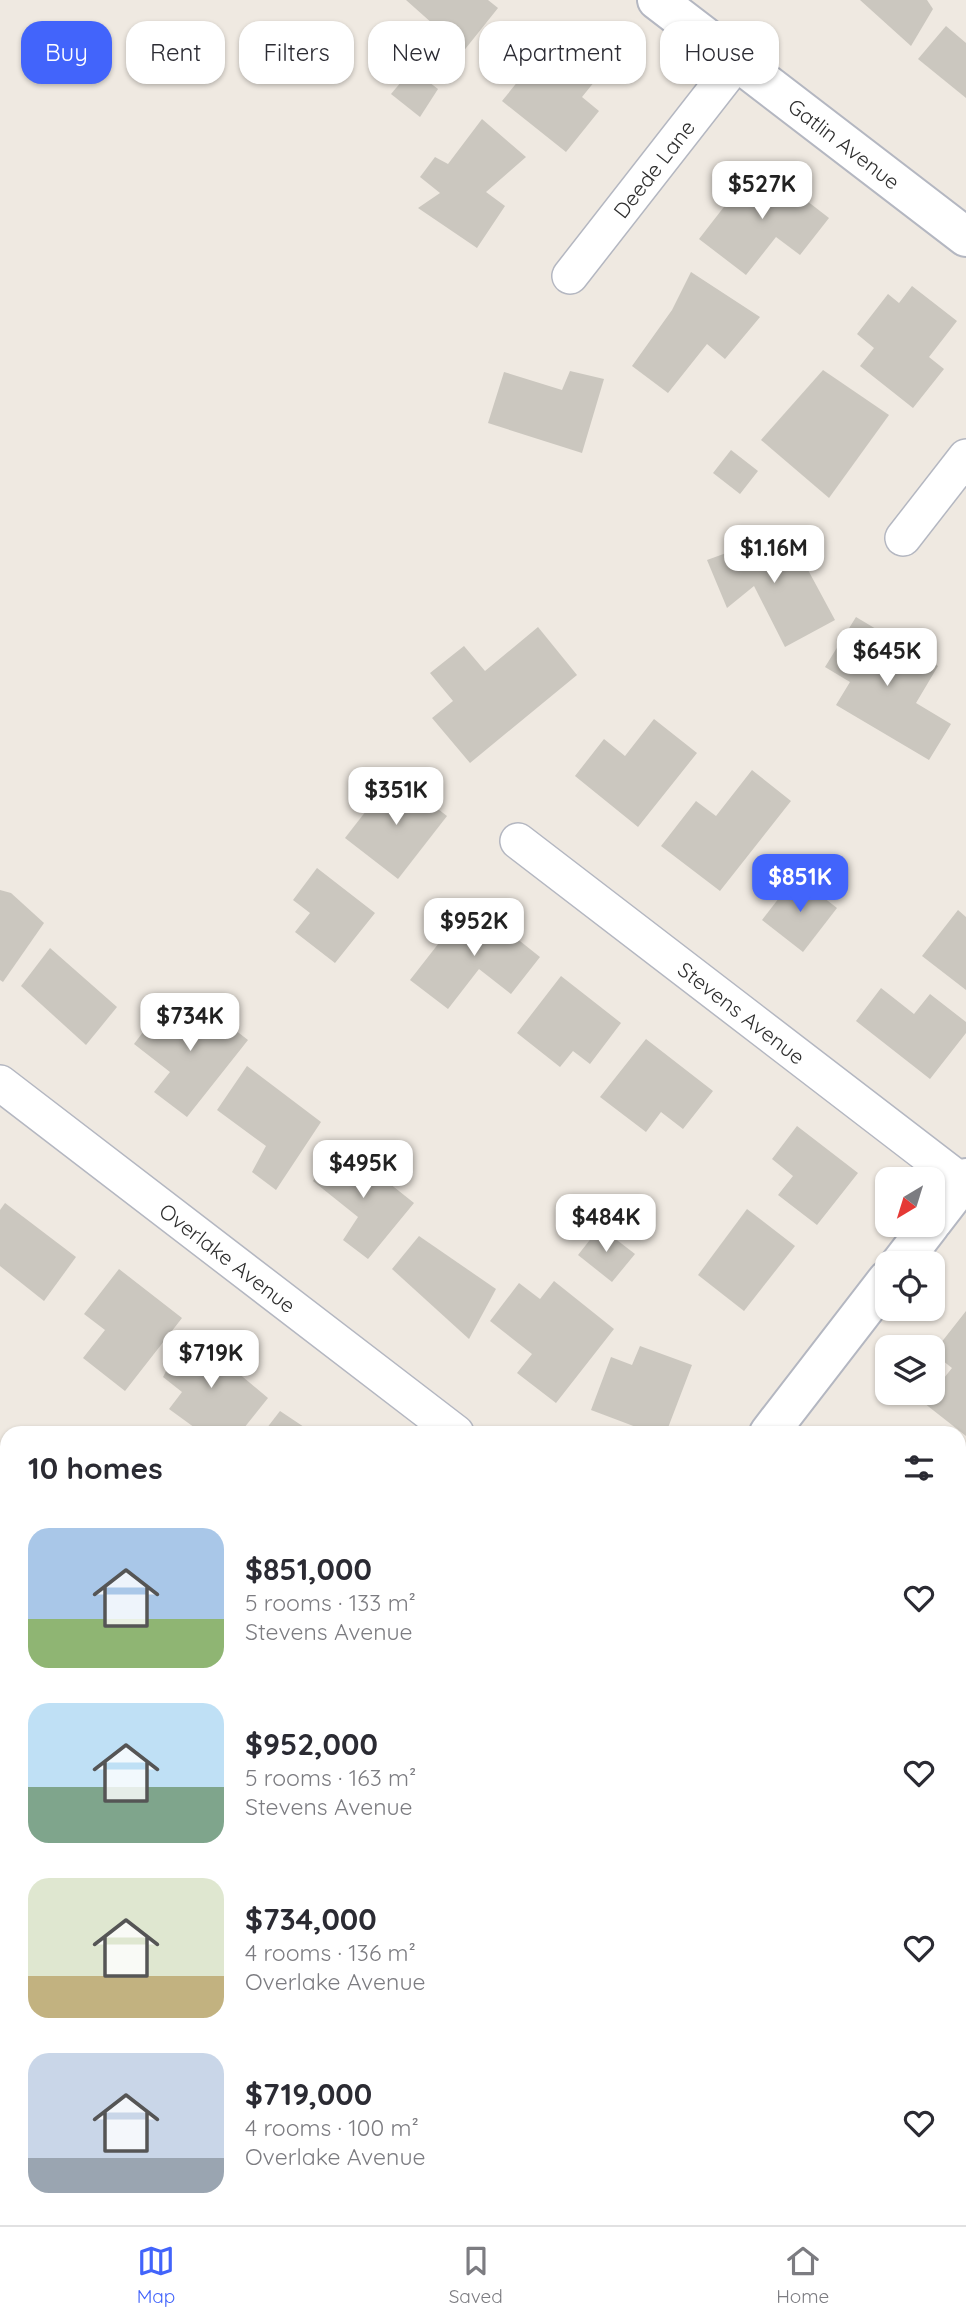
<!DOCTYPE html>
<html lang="en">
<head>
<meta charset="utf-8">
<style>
	:root { --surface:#fff; --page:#f2f2f3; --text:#2b2b33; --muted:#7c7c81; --line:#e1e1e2; --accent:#4264fb }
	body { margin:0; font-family:Quicksand,sans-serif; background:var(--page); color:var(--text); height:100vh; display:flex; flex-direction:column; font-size:26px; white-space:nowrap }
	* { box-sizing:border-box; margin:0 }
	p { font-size:23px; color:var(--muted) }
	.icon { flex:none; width:38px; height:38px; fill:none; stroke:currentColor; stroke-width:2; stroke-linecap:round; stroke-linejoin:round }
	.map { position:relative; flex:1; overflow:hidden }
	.sheet { position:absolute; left:0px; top:1426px; width:966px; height:800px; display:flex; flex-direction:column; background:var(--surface); border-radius:21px 21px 0 0; box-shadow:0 2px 5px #0004 }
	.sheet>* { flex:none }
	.guide { position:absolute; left:21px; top:21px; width:924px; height:63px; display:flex; gap:14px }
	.needle { width:46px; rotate:218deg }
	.tools { position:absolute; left:875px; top:1167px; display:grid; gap:14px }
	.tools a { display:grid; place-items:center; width:70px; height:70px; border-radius:14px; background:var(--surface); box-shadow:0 2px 5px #0004; font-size:35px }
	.price { position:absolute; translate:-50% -60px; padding:0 16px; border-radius:14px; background:#fff; color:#222; font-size:23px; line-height:46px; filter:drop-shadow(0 2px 4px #0008) }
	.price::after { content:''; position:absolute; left:50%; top:42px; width:21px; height:16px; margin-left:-10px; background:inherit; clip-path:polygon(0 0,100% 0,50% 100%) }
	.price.current { background:var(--accent); color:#fff }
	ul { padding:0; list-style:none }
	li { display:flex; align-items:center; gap:21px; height:175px; padding:0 28px }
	li span { display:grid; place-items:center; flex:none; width:196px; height:140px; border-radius:21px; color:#555 }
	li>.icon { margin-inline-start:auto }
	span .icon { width:84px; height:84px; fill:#fffc; stroke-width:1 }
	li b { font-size:30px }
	h2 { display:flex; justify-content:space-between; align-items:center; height:84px; padding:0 28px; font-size:30px }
	.chip { padding:0 24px; border-radius:21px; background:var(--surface); box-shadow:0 2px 5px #0004; font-size:24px; line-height:63px }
	.chip.current { background:var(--accent); color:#fff }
	.tabs { display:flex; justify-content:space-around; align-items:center; height:98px; border-top:2px solid var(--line); background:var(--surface); font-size:19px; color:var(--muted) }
	.tabs a { display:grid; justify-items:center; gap:4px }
	.tabs .current { color:var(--accent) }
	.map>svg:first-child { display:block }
	.building { fill:#cbc7bf }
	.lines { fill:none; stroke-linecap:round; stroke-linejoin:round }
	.street-casing { stroke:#b4b7c1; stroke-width:38 }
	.secondary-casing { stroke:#b4b7c1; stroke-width:42 }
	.street { stroke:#fff; stroke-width:35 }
	.secondary { stroke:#fff; stroke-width:38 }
	.labels { text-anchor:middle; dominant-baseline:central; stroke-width:5; stroke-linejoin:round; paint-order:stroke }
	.street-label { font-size:21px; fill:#2e2e2e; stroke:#fff }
</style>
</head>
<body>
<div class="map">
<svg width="966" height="2225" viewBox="0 0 966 2225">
	<rect width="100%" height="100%" fill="#efe9e1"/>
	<g class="building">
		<polygon points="406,0 488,0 498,8 442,78 415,57 433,24"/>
		<polygon points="860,0 927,0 933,9 911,46"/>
		<polygon points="566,22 612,60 582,97 599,111 566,152 502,101"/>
		<polygon points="946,26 966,43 966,98 918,59"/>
		<polygon points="412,69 438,89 420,117 391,94"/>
		<polygon points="482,119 526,157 486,192 505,206 477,248 418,208 440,193 420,177 435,157 448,164"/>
		<polygon points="758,163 829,218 800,255 776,237 746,275 699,239"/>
		<polygon points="691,272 760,317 725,359 707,344 668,393 632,366 672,310"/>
		<polygon points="912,286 957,321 929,357 944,369 913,408 860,366 874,348 857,334 888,294 899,303"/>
		<polygon points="823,370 889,415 829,498 761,440"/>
		<polygon points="570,371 604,379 582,453 488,423 504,372 562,390"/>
		<polygon points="731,450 758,471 740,494 713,473"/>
		<polygon points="787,531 835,620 785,647 754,586 727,608 707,560"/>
		<polygon points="856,617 938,666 916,703 951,724 929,760 836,705 850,682 825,667"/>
		<polygon points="538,627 577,675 470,763 432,718 453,701 430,673 464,646 485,671"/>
		<polygon points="654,719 697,753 638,827 575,776 604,739 625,756"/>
		<polygon points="752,770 791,801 720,891 661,846 696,801 716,816"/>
		<polygon points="394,775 447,816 398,879 345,838"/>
		<polygon points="317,868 375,913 335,963 295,932 310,913 293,900"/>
		<polygon points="796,876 837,908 803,952 762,920"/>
		<polygon points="0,890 11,893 44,923 3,982 0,980"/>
		<polygon points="471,902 540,957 511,994 479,969 448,1009 410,980"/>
		<polygon points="958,910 966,917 966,990 922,956"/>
		<polygon points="50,948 117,1007 86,1045 21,986"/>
		<polygon points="561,976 621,1023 590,1064 573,1051 560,1067 517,1033"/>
		<polygon points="881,988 914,1014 930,994 966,1022 966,1033 930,1079 856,1021"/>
		<polygon points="165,1003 187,1020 200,1003 248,1040 187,1117 154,1092 170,1072 134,1044"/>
		<polygon points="646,1039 713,1091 683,1129 661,1112 646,1132 600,1097"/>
		<polygon points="247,1066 321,1122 276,1190 252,1172 266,1146 217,1110"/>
		<polygon points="797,1126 858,1173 817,1225 778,1195 793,1176 772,1159"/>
		<polygon points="340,1144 414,1203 368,1259 343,1240 358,1217 313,1181"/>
		<polygon points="5,1203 76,1257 44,1301 0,1266 0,1210"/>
		<polygon points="747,1209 795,1246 744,1311 698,1275"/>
		<polygon points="600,1227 635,1254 612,1282 578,1255"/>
		<polygon points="419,1236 496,1289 469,1339 392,1269"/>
		<polygon points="119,1269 182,1318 125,1391 83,1358 105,1330 84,1314"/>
		<polygon points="554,1281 614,1329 556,1403 517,1373 532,1354 490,1321 519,1283 540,1299"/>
		<polygon points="966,1311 966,1436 924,1403 952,1368 933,1353"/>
		<polygon points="187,1330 268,1398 240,1433 202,1433 169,1409 182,1392 163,1377"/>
		<polygon points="640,1346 692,1365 666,1433 652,1433 591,1410 611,1357 632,1365"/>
		<polygon points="280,1411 313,1433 263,1433"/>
		<polygon points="0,1459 7,1465 7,1541 0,1550"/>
		<polygon points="966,1633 966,1660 959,1654 959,1642"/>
		<polygon points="7,1762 7,1848 0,1843 0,1771"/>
		<polygon points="959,1930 966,1936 966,1996 959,2005"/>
		<polygon points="959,2196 966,2202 966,2225 932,2225 937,2219 959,2219"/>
		<polygon points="7,2209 7,2219 64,2219 71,2225 0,2225 0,2218"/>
		<polygon points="518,2219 547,2219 555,2225 513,2225"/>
		<polygon points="854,2219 913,2219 909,2225 862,2225"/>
	</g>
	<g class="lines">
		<g class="street-casing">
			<g id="street">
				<path id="s1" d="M570 276 737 62"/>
				<polyline points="903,538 966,457"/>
				<path id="s2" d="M518 841 966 1185"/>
				<path id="s3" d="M0 1083 456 1433"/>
				<polyline points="0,1656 7,1661"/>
				<polyline points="959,1795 966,1803"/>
				<polyline points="730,2219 738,2225"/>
			</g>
		</g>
		<g class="secondary-casing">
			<g id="secondary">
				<path id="s4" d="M657 0 966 237"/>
				<polyline points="933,1221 966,1178"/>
				<polyline points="900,1264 930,1225"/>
				<polyline points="769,1433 887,1280"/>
				<polyline points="0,2018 7,2023"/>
				<polyline points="262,2219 270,2225"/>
				<polyline points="159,2225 163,2219"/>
			</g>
		</g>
		<use href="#street" class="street"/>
		<use href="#secondary" class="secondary"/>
	</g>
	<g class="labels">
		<g class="street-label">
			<text stroke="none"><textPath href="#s4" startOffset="236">Gatlin Avenue</textPath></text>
			<text stroke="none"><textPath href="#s1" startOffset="136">Deede Lane</textPath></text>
			<text stroke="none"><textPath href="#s2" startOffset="282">Stevens Avenue</textPath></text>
			<text stroke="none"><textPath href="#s3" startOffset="287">Overlake Avenue</textPath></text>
		</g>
	</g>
</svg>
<div class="tools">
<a><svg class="needle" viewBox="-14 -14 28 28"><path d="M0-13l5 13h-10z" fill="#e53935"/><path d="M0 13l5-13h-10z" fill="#7c7c81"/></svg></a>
<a><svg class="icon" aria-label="locate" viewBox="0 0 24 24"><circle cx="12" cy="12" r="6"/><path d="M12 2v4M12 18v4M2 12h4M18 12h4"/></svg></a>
<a><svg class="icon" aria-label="layers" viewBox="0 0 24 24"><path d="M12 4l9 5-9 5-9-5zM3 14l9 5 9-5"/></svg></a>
</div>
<b class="price" style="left:762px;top:221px">$527K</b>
<b class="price" style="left:774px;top:585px">$1.16M</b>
<b class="price" style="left:887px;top:688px">$645K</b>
<b class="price" style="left:396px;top:827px">$351K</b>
<b class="price current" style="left:800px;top:914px">$851K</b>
<b class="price" style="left:474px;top:958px">$952K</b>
<b class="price" style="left:190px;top:1053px">$734K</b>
<b class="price" style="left:363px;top:1200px">$495K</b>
<b class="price" style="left:606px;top:1254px">$484K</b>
<b class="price" style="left:211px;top:1390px">$719K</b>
<div class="guide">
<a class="chip current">Buy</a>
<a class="chip">Rent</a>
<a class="chip">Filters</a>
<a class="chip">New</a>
<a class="chip">Apartment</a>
<a class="chip">House</a>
</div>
<section class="sheet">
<h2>10 homes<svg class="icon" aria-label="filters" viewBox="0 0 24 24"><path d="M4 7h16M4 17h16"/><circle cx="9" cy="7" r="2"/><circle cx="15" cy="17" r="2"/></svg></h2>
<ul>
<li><span style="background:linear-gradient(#a9c7e8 65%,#8fb573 0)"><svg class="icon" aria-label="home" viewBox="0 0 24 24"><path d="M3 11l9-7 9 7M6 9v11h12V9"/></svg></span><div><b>$851,000</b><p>5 rooms · 133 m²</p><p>Stevens Avenue</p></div><svg class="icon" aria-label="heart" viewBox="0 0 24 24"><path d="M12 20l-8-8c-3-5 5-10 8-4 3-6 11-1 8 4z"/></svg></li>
<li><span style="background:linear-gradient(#bfe0f5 60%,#7fa58c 0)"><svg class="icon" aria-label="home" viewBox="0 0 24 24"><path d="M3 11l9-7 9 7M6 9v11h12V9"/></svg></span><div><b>$952,000</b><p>5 rooms · 163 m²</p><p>Stevens Avenue</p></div><svg class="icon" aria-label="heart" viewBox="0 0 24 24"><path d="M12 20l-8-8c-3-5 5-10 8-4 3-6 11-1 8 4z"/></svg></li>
<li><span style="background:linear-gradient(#dfe7d0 70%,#c2b280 0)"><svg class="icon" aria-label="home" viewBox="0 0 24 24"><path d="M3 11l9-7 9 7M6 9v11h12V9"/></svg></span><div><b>$734,000</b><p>4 rooms · 136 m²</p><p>Overlake Avenue</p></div><svg class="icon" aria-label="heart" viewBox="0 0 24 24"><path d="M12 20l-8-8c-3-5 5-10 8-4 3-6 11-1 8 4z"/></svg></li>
<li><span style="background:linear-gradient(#c9d6e8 75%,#9aa5b1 0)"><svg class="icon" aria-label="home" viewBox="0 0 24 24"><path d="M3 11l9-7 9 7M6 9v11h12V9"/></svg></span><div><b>$719,000</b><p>4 rooms · 100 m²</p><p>Overlake Avenue</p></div><svg class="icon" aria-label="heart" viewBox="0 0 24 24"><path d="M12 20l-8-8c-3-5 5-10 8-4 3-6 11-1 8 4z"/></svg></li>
</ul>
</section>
</div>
<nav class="tabs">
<a class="current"><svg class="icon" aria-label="map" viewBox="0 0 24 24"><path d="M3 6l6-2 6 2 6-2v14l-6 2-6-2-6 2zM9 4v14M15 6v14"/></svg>Map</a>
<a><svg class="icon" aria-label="saved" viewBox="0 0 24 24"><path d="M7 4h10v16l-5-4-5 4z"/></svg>Saved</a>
<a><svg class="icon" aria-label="home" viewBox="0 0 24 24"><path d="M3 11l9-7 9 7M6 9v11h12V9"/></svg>Home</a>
</nav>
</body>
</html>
